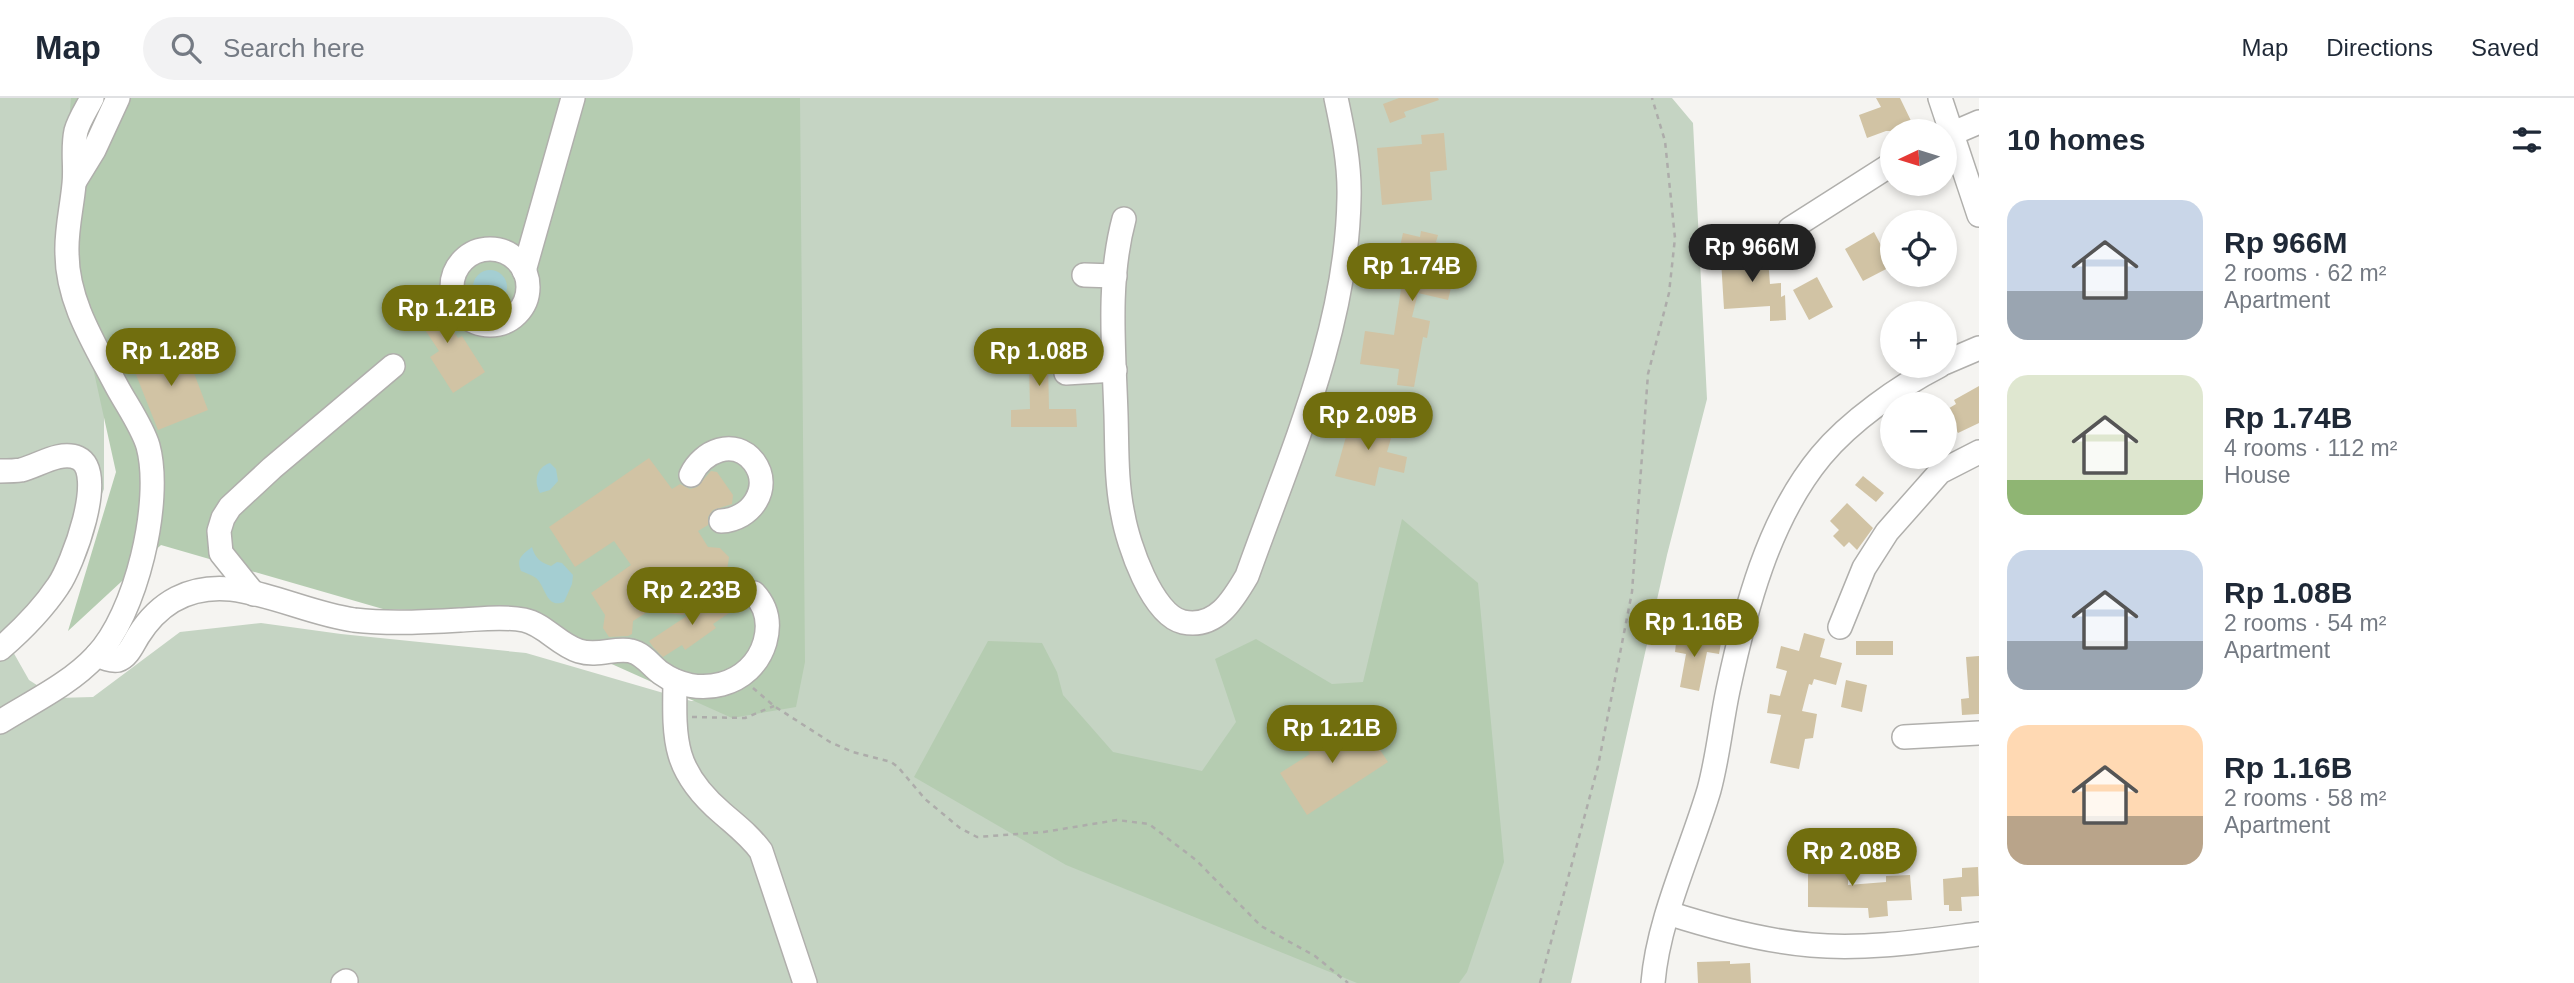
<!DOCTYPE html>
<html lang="en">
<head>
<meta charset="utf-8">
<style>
	:root { --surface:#fff; --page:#f2f2f3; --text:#1f2937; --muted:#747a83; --line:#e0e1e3; --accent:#716e0e }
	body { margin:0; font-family:Helvetica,sans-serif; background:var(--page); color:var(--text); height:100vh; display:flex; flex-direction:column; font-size:26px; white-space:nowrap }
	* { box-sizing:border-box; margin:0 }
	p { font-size:23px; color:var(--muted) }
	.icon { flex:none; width:38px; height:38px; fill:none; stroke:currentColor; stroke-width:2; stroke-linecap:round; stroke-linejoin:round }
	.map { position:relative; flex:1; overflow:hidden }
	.side { display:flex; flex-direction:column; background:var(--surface); width:595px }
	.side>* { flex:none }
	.needle { width:46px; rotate:266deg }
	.controls { position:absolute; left:1880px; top:21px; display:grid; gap:14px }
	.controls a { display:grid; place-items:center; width:77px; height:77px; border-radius:50%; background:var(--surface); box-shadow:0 4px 10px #0003; font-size:35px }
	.price { position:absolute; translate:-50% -60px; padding:0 16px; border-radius:24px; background:var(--accent); color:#fff; font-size:23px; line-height:46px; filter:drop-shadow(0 2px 4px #0008) }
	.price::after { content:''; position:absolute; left:50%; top:42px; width:21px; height:16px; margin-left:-10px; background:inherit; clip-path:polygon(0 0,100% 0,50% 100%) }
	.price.current { background:#222; color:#fff }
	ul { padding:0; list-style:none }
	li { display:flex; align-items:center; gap:21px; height:175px; padding:0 28px }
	li span { display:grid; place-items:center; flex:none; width:196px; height:140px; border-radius:21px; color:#555 }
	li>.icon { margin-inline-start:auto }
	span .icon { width:84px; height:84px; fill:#fffc; stroke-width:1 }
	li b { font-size:30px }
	h2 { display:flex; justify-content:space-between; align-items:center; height:84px; padding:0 28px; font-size:30px }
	header { display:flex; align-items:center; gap:42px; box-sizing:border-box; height:98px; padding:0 35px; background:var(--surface); border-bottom:2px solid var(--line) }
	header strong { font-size:33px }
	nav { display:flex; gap:38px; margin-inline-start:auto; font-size:24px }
	.search { width:490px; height:63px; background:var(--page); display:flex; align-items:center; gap:18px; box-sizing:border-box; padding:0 24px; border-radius:38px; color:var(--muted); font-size:26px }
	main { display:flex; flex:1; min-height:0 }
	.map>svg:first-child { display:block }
	.green { fill:#c5d4c3 }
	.forest { fill:#b5ccb1 }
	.water { fill:#a4ced2 }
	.building { fill:#d1c3a4 }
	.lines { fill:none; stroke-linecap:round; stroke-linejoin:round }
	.minor-casing { stroke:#b0afac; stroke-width:26 }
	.path { stroke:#adacaa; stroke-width:2.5; stroke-dasharray:5 5; stroke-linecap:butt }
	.minor { stroke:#fff; stroke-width:23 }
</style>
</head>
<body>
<header>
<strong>Map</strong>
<div class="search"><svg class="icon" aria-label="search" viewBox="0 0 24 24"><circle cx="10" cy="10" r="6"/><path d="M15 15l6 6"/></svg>Search here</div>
<nav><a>Map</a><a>Directions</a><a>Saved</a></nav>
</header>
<main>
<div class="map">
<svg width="1979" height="885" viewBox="0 0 1979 885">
	<rect width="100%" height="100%" fill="#f5f4f1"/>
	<polygon class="green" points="0,0 118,0 104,293 104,391 57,506 12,552 29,582 57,600 93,599 180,534 261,525 341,536 526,555 691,603 731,603 781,0 1672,0 1693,25 1707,301 1667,457 1571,885 0,885"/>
	<g class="forest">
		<polygon points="71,0 800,0 805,564 796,609 732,620 496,514 383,511 161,447 68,533 116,374 61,125"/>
		<polygon points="1402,421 1478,485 1504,764 1467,874 1459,885 1357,885 1066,767 914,679 988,543 1042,545 1057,574 1063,597 1113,654 1202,673 1236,624 1215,561 1256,541 1332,586 1363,584"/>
	</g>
	<g class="water">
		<circle cx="490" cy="189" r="17"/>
		<path d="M550 365 556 371 558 383 550 392 540 395C533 383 537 369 550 365Z"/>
		<path d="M532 449C535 460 540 464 551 468L557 464 562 465 573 477 572 486 564 504C546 511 546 489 536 480 532 477 526 475 521 473 516 460 522 457 532 449Z"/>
	</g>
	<g class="building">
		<polygon points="1399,0 1438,0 1439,2 1404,14 1406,19 1390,25 1383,6"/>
		<polygon points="1876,0 1900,0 1914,29 1906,33 1886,33 1867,40 1859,17 1881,9"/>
		<polygon points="1444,35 1447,72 1430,74 1432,102 1382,107 1377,50 1422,46 1421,37"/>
		<polygon points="1421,133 1438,137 1436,144 1461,150 1448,202 1418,195 1412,219 1430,223 1427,240 1423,239 1414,289 1397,287 1399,271 1360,266 1365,233 1394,237 1401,191 1390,188 1394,173 1390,172 1395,152 1399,153 1403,135 1420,139"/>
		<polygon points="1874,134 1892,168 1863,183 1845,151"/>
		<polygon points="1767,148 1770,186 1781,185 1781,199 1785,197 1786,222 1770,223 1770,208 1724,211 1721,162 1735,162 1734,158 1752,158 1752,149"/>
		<polygon points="1817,179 1833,209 1809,222 1793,192"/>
		<polygon points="427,193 458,240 462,238 485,274 453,295 430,259 439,253 408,206"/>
		<polygon points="1007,247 1062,247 1062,262 1048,262 1049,311 1076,311 1077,329 1011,329 1011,312 1030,311 1029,264 1007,264"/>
		<polygon points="184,249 208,312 158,332 133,269"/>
		<polygon points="1979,288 1979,325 1958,335 1946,312 1956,306 1954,302"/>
		<polygon points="1352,317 1394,330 1387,354 1407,359 1404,375 1379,369 1375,388 1335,378"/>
		<polygon points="649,360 672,391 680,386 690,391 697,389 711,373 717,374 733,397 732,406 713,412 708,419 708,427 698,433 708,449 720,450 729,459 727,473 717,480 705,477 688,486 684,517 649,513 633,523 632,536 628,538 609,539 603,530 605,517 591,495 631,467 614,443 575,469 549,429"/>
		<polygon points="1863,378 1884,395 1876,404 1855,387"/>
		<polygon points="1847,405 1873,430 1857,452 1849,444 1844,449 1833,438 1839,432 1830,423"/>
		<polygon points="723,494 732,513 713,526 716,530 685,552 682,547 663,559 653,549 649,543"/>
		<polygon points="1804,535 1825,541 1820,559 1842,565 1836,587 1814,581 1812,587 1809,586 1802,613 1817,616 1813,640 1805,641 1799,671 1770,665 1781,617 1767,615 1770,596 1780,598 1787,573 1776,570 1781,548 1799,553"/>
		<polygon points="1677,536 1721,545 1719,556 1707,554 1699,593 1680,589 1686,556 1675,554"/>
		<rect x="1856" y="543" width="37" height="14"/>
		<polygon points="1979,558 1979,616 1962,617 1961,601 1969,600 1966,559"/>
		<polygon points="1846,582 1867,587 1862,614 1841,609"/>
		<polygon points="1360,621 1388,664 1307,717 1280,675 1310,656 1298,637 1314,627 1326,644"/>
		<polygon points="1808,759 1848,760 1848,787 1886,784 1886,778 1910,777 1912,802 1887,803 1888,818 1869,820 1868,810 1808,809"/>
		<polygon points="1978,769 1979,798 1961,799 1962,813 1949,813 1949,807 1944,807 1943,781 1962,779 1962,770"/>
		<polygon points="1730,863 1730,866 1750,865 1751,885 1698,885 1697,864"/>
	</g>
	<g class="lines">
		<g class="minor-casing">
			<g id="minor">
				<polyline points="1940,0 1979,117"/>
				<polyline points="1944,39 1979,24"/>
				<polyline points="75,83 94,52 118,0"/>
				<path d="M1124 121C1107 184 1114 252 1116 317 1117 350 1116 385 1123 417 1128 446 1152 517 1183 524 1216 531 1233 502 1247 478 1290 357 1347 231 1349 100 1350 66 1343 33 1336 0"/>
				<polyline points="1790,131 1892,66"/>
				<circle cx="490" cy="189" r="38"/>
				<polyline points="524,173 573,0"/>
				<polyline points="1084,177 1115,178"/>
				<polyline points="1944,265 1979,250"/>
				<polyline points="1066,275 1115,272"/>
				<path d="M0 373C7 373 15 373 21 372 38 368 60 352 78 360 108 374 72 468 58 488 42 512 22 532 0 551"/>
				<path d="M691 377C702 353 735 339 754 364 773 390 751 422 721 423"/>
				<polyline points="254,496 221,455 219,433 223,420 230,409 272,370 393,268"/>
				<polyline points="1840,529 1864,470 1887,434 1940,374 1979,354"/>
				<path d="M97 557C104 560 111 563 118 562 128 559 133 546 138 538 159 504 190 487 231 491 273 496 312 516 354 522 389 526 425 524 460 522 481 521 503 518 524 522 544 526 559 547 579 553 598 559 616 549 631 553 644 556 651 568 661 575 697 601 752 589 765 544 770 526 767 509 754 495"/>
				<path d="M675 583C674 643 673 673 722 715 738 729 749 737 761 753L805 885"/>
				<path d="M0 624C32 604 70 586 96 558 136 517 163 403 148 348 142 328 126 306 116 287 94 245 67 203 67 155 66 132 72 109 74 86 76 69 72 51 76 33 79 22 87 10 92 0"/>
				<polyline points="1904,639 1979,635"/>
				<path d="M1668 815C1715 830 1763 843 1811 847 1866 852 1924 843 1979 836"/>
				<polyline points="343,885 346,883"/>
				<path d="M1653 885C1658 821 1691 753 1709 692 1718 659 1721 625 1728 592 1745 512 1768 422 1821 358 1850 323 1900 288 1939 268"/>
			</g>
		</g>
		<g class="path">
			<polyline points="753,590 774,608 830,644 853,654 891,664 898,669 925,701 960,730 977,739 1044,734 1117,722 1149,726 1196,762 1261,828 1315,858 1348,885"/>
			<polyline points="692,619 745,620 774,608"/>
			<polyline points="1540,885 1598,668 1632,494 1648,276 1669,195 1675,140 1665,43 1652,0"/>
		</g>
		<use href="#minor" class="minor"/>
	</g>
</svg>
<div class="controls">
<a><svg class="needle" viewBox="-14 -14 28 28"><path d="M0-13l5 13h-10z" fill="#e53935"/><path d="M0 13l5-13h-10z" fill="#747a83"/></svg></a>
<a><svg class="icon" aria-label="locate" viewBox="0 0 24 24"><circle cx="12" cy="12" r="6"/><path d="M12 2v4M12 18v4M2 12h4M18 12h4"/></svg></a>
<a>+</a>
<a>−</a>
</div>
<b class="price current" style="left:1752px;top:186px">Rp 966M</b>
<b class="price" style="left:1412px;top:205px">Rp 1.74B</b>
<b class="price" style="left:447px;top:247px">Rp 1.21B</b>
<b class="price" style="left:171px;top:290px">Rp 1.28B</b>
<b class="price" style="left:1039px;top:290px">Rp 1.08B</b>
<b class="price" style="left:1368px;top:354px">Rp 2.09B</b>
<b class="price" style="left:692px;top:529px">Rp 2.23B</b>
<b class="price" style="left:1694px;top:561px">Rp 1.16B</b>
<b class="price" style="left:1332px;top:667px">Rp 1.21B</b>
<b class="price" style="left:1852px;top:790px">Rp 2.08B</b>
</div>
<section class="side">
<h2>10 homes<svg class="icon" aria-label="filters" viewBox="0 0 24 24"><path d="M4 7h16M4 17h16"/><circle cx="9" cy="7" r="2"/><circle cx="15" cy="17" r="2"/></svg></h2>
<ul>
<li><span style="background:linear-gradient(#c9d6e8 65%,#9aa5b1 0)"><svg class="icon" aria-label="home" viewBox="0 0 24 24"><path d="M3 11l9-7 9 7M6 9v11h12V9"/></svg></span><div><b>Rp 966M</b><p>2 rooms · 62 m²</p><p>Apartment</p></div></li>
<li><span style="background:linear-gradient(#dfe7d0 75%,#8fb573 0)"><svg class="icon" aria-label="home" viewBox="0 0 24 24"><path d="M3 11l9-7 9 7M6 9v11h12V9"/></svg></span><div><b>Rp 1.74B</b><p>4 rooms · 112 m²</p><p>House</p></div></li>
<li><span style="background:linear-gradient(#c9d6e8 65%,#9aa5b1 0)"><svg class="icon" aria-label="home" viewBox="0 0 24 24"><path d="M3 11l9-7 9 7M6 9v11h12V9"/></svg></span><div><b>Rp 1.08B</b><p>2 rooms · 54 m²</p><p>Apartment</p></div></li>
<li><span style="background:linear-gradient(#ffd9b3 65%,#b9a48a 0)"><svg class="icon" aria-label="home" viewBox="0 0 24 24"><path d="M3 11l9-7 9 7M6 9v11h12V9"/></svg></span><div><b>Rp 1.16B</b><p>2 rooms · 58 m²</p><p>Apartment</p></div></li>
</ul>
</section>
</main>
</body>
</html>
